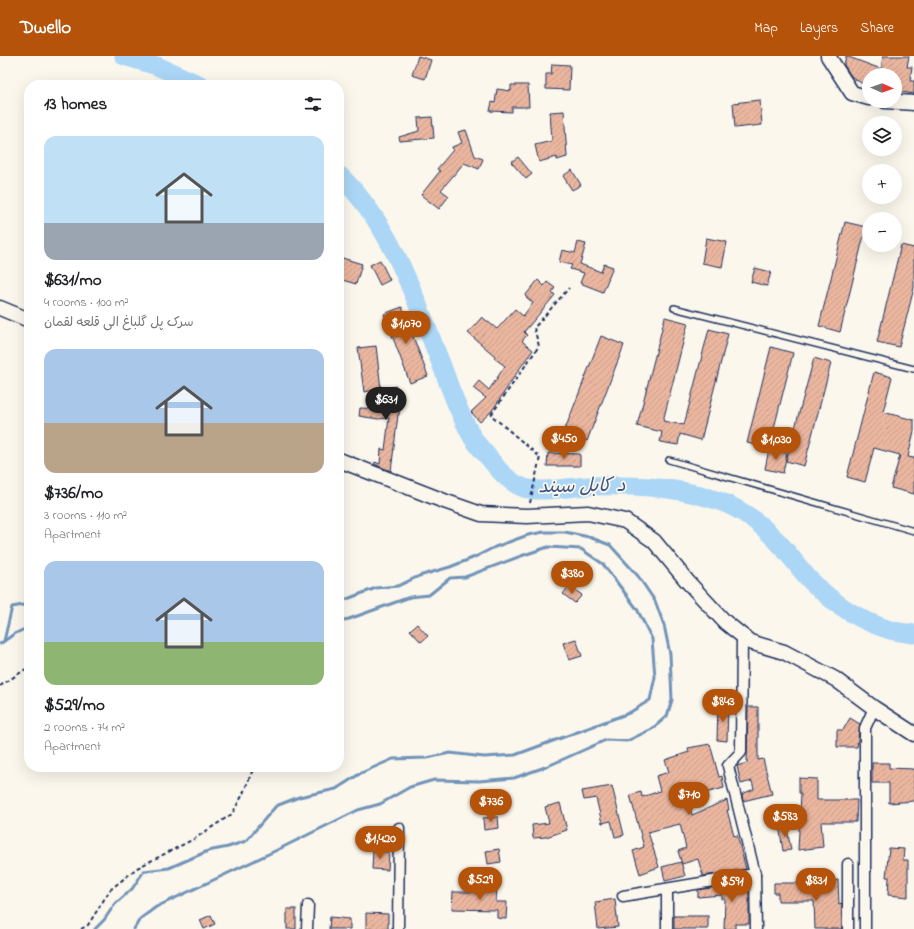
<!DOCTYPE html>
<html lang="en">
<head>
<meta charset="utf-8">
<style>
	:root { --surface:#fff; --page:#f6f6f6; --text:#202124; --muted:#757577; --accent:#b45309 }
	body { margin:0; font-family:"Indie Flower","Playpen Sans Arabic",sans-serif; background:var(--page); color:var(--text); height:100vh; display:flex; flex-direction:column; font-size:15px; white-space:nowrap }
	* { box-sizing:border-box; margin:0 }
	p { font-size:13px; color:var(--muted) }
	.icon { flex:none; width:22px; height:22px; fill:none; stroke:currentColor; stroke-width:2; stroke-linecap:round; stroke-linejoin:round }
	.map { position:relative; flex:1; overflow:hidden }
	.details { position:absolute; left:24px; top:24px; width:320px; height:692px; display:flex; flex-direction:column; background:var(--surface); border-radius:16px; box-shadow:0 4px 16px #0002 }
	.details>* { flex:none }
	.needle { width:26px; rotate:92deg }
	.fabs { position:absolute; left:862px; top:12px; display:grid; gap:8px }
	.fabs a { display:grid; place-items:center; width:40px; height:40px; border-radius:50%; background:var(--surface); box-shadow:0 4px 16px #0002; font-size:20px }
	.price { position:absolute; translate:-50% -34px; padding:0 9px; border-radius:14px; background:var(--accent); color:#fff; font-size:13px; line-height:26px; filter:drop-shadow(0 1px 2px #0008) }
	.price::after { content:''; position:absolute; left:50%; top:24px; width:12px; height:9px; margin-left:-6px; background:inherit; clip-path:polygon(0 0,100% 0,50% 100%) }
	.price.active { background:#222; color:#fff }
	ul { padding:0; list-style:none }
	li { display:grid; align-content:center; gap:8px; height:212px; padding:0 20px }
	li span { display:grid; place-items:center; height:124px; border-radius:12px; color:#555 }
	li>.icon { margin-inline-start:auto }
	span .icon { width:72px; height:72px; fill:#fffc; stroke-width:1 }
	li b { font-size:17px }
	h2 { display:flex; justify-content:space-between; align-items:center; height:48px; padding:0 20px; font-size:17px }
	header { display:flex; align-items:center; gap:24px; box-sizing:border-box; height:56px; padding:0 20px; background:var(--accent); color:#fff }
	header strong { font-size:19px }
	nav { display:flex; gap:22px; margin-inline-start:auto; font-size:14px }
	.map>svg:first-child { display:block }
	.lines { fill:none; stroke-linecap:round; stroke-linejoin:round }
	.stream { stroke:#7193b9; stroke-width:3 }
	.river { stroke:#abd6f6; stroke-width:19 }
	.building { fill:url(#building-hatch); stroke:#1b2f5e }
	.lane-casing { stroke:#1b2f5e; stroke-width:8 }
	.street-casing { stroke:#1b2f5e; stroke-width:13 }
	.secondary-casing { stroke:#1b2f5e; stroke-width:17 }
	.path { stroke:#1b2f5e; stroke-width:2; stroke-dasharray:4 3; stroke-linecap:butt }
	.lane { stroke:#fbf7ec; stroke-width:5 }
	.street { stroke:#fbf7ec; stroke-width:10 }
	.secondary { stroke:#fbf7ec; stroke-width:14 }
	.labels { text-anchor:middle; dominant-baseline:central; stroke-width:3.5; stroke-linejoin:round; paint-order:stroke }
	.water-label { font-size:19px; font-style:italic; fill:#3f5984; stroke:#fbf7ec }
</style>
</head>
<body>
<header>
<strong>Dwello</strong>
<nav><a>Map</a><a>Layers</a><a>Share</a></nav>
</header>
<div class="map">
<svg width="914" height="873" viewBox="0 0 914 873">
	<defs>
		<pattern id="building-hatch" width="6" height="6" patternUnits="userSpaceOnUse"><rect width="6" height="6" fill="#ebb69f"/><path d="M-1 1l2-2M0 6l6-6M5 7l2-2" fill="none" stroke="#c99d8b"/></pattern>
	</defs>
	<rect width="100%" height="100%" fill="#fbf7ec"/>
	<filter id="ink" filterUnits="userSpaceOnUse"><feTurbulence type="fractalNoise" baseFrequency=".025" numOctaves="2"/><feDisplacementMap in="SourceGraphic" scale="8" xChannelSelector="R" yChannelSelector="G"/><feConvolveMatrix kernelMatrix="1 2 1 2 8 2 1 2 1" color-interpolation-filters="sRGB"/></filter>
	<g filter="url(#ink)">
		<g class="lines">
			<g class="stream">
				<polyline points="4,585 12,551 29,548"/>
				<polyline points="0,588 14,578 29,571"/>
				<polyline points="95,873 104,864 115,848 132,833 144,815 169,812 208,795 228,791 246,785 276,750 299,741 336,733 361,717 393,703 427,702 450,697 484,701 515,699 629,657 650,644 655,621 652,583 637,553 603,508 581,493 548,491 521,500 465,521 450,522 429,539 410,541 349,563 339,565"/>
				<polyline points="134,873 140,863 156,851 277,794 358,754 380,748 410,731 434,724 479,725 514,722 548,710 606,684 627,685 652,673 667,660 672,644 670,598 664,569 655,545 638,520 610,489 589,481 565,476 544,476 528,479 495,491 475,501 450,511 419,520 398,530 376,532 339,546"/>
			</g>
			<g class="river">
				<polyline points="124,0 157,10 200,29"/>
				<path d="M339 119C393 170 415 243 442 310 450 333 459 356 470 377 475 387 483 395 490 403 498 414 510 427 524 432 542 437 569 431 589 430 630 429 674 430 713 443 736 450 758 465 774 482 788 495 798 512 811 525 833 547 860 565 890 574 898 576 906 577 914 578"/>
			</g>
		</g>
		<g class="building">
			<polygon points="418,0 431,4 425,23 412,19"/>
			<polygon points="846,0 881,13 883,0 909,0 907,11 912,11 910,25 914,25 914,38 896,35 898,19 868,19 864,29 851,20 844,9"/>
			<polygon points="552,8 570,9 569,34 546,33 546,18 551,18"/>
			<polygon points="511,29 528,29 529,51 512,51 512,56 490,55 492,46 495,47 497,33 511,35"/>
			<polygon points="760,44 762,69 735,72 733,47"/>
			<polygon points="564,55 567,101 557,104 557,101 539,106 535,89 552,85 550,56"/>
			<polygon points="432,61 434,82 400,85 399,81 419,75 418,62"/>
			<polygon points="466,74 475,100 483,103 479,113 464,107 441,134 449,140 439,153 421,139 440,115 437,113 453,94 452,91 462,87 458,76"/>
			<polygon points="518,101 532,118 526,123 511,106"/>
			<polygon points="572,114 581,129 572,134 563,120"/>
			<polygon points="845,166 866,171 840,276 819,270"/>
			<polygon points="706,182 727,186 722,211 702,207"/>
			<polygon points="578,186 586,188 580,208 601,216 604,208 613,211 603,236 580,227 584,217 570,213 572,209 559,206 562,194 575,197"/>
			<polygon points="901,189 914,192 914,232 899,291 877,286"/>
			<polygon points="339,201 362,208 356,228 339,223"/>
			<polygon points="380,204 390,224 380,229 370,209"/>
			<polygon points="755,212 771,216 767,230 751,226"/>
			<polygon points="538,224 544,230 547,226 555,232 552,236 555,239 524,276 527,279 522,285 533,294 520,312 492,355 480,366 471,356 486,342 473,332 479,325 489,334 505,310 494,302 495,300 468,277 482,261 497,273 515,253 523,260 533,247 525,240"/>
			<polygon points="402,251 428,320 410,327 384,258"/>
			<polygon points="665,261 688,267 663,365 684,369 709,273 728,278 701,384 680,378 678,389 660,386 662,376 637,370"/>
			<polygon points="601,280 624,289 587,385 564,376"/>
			<polygon points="376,290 381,333 364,336 358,292"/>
			<polygon points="771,291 793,297 769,392 747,387"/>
			<polygon points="814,302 831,307 804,410 786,405"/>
			<polygon points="874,316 892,321 883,356 914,364 914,375 908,401 914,402 914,438 891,432 900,399 874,392 865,426 847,421"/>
			<polygon points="396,330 400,343 399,359 398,359 391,415 374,408 375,406 380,408 381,393 385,394 389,362 378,363 359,360 360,352 377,353 376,336"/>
			<polygon points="769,393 787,397 783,417 765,413"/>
			<polygon points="548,397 580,398 580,410 547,410"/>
			<polygon points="569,530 582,539 575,547 563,538"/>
			<polygon points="417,568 428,580 421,586 410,574"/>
			<polygon points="576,583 582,600 569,604 563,587"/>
			<polygon points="718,649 728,649 727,685 717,684"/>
			<polygon points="748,651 758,651 758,704 763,703 772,738 743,745 742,738 754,733 752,725 741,728 737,710 747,707"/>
			<polygon points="850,662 860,668 857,691 837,691 837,674 843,674"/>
			<polygon points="710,688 719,721 722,720 724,732 687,742 692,759 727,744 729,754 727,754 734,780 737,779 746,813 703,820 698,803 682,808 678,795 686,792 680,768 648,776 659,811 640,818 633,795 644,791 630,739 641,736 642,741 660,735 656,720 669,716 665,704 689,696 688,692"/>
			<polygon points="872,707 889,707 889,712 914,713 914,745 889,747 889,727 872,727"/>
			<polygon points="799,722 817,723 817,744 857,744 856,766 821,766 823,791 798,794 801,737 799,737"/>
			<polygon points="612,730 624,779 615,781 611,765 602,767 596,742 584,744 582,735"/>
			<polygon points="560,747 567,774 546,781 533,782 532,769 549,767 545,751"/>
			<polygon points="498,761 499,772 484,774 483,762"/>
			<polygon points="786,768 791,794 783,795 779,769"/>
			<polygon points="889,792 904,793 903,804 908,804 908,841 888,839 889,821 886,821"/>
			<polygon points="499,793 501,806 488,808 486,795"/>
			<polygon points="373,794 389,796 388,814 372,813"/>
			<polygon points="681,806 685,820 665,825 662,811"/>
			<polygon points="838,824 839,848 842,847 842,873 815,873 814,845 778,845 778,837 774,837 774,827 801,827 801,832 826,832 825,825"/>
			<polygon points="749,826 749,868 735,868 735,873 724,873 725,843 722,843 722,839 698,841 698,834"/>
			<polygon points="485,829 497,830 496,846 507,846 506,863 497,862 497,854 452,853 453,836 484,836"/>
			<polygon points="615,843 618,871 598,873 595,846"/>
			<rect x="287" y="853" width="9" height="20"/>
			<polygon points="366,857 388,858 388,873 366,873"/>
			<polygon points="211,859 215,868 204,873 200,864"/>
			<rect x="674" y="860" width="34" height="13"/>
			<polygon points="330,861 350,863 350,873 329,873"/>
		</g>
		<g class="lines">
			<g class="lane-casing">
				<g id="lane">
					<polyline points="674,252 914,313"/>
					<polyline points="669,404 914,475"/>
				</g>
			</g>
			<g class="street-casing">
				<g id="street">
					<polyline points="742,579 741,696 728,710 755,818 756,873"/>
					<polyline points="667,833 667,873"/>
					<polyline points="623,840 755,818"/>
					<polyline points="307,873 308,849"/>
					<polyline points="398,873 399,772"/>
					<polyline points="848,873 848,808"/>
					<polyline points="865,873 865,672 874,652"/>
				</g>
			</g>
			<g class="secondary-casing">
				<g id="secondary">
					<polyline points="828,0 852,37 869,42"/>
					<polyline points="885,45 914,47"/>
					<polyline points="0,252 29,264"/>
					<polyline points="339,404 444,445 481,458 527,460 588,457 625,465 654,485 687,525 725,566 750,586 784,596 835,623 874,652 914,678"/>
				</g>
			</g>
			<g class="path">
				<polyline points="530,447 540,401 491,359 539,290 534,272 569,232"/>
				<polyline points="0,630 29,611"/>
				<polyline points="81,873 88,869 110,834 137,812 194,783 232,758 242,740 254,711"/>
			</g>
			<use href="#lane" class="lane"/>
			<use href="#street" class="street"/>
			<use href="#secondary" class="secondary"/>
		</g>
	</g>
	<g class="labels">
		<g class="water-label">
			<text transform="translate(582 431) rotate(-1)">د کابل سيند</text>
		</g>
	</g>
</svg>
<div class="fabs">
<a><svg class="needle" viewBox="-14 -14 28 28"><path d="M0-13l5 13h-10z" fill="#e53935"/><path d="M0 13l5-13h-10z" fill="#757577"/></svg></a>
<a><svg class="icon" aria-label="layers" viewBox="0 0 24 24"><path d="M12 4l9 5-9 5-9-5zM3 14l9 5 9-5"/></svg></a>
<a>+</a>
<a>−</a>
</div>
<b class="price" style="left:406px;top:289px">$1,070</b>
<b class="price active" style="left:386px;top:365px">$631</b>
<b class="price" style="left:564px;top:404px">$450</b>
<b class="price" style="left:776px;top:405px">$1,030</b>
<b class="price" style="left:572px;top:539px">$380</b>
<b class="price" style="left:723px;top:667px">$843</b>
<b class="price" style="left:689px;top:760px">$710</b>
<b class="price" style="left:491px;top:767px">$736</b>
<b class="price" style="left:785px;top:782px">$583</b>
<b class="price" style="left:380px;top:804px">$1,420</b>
<b class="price" style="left:480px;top:845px">$529</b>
<b class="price" style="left:816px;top:846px">$831</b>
<b class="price" style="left:732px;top:847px">$591</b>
<section class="details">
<h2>13 homes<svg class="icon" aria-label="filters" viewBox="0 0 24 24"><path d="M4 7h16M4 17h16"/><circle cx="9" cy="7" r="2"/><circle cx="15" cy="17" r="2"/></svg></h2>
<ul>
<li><span style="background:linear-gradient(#bfe0f5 70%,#9aa5b1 0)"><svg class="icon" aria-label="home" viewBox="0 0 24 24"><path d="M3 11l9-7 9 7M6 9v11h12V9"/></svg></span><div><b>$631/mo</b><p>4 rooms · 100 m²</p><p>سرک پل گلباغ الی قلعه لقمان</p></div></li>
<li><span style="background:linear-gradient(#a9c7e8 60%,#b9a48a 0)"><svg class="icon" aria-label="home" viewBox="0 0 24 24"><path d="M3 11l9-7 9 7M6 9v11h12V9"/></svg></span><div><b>$736/mo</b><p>3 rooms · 110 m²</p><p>Apartment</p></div></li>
<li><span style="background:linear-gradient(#a9c7e8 65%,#8fb573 0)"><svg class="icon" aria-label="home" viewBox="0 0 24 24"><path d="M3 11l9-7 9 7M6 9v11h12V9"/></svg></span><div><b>$529/mo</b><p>2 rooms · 74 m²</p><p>Apartment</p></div></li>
</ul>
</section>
</div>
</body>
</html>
